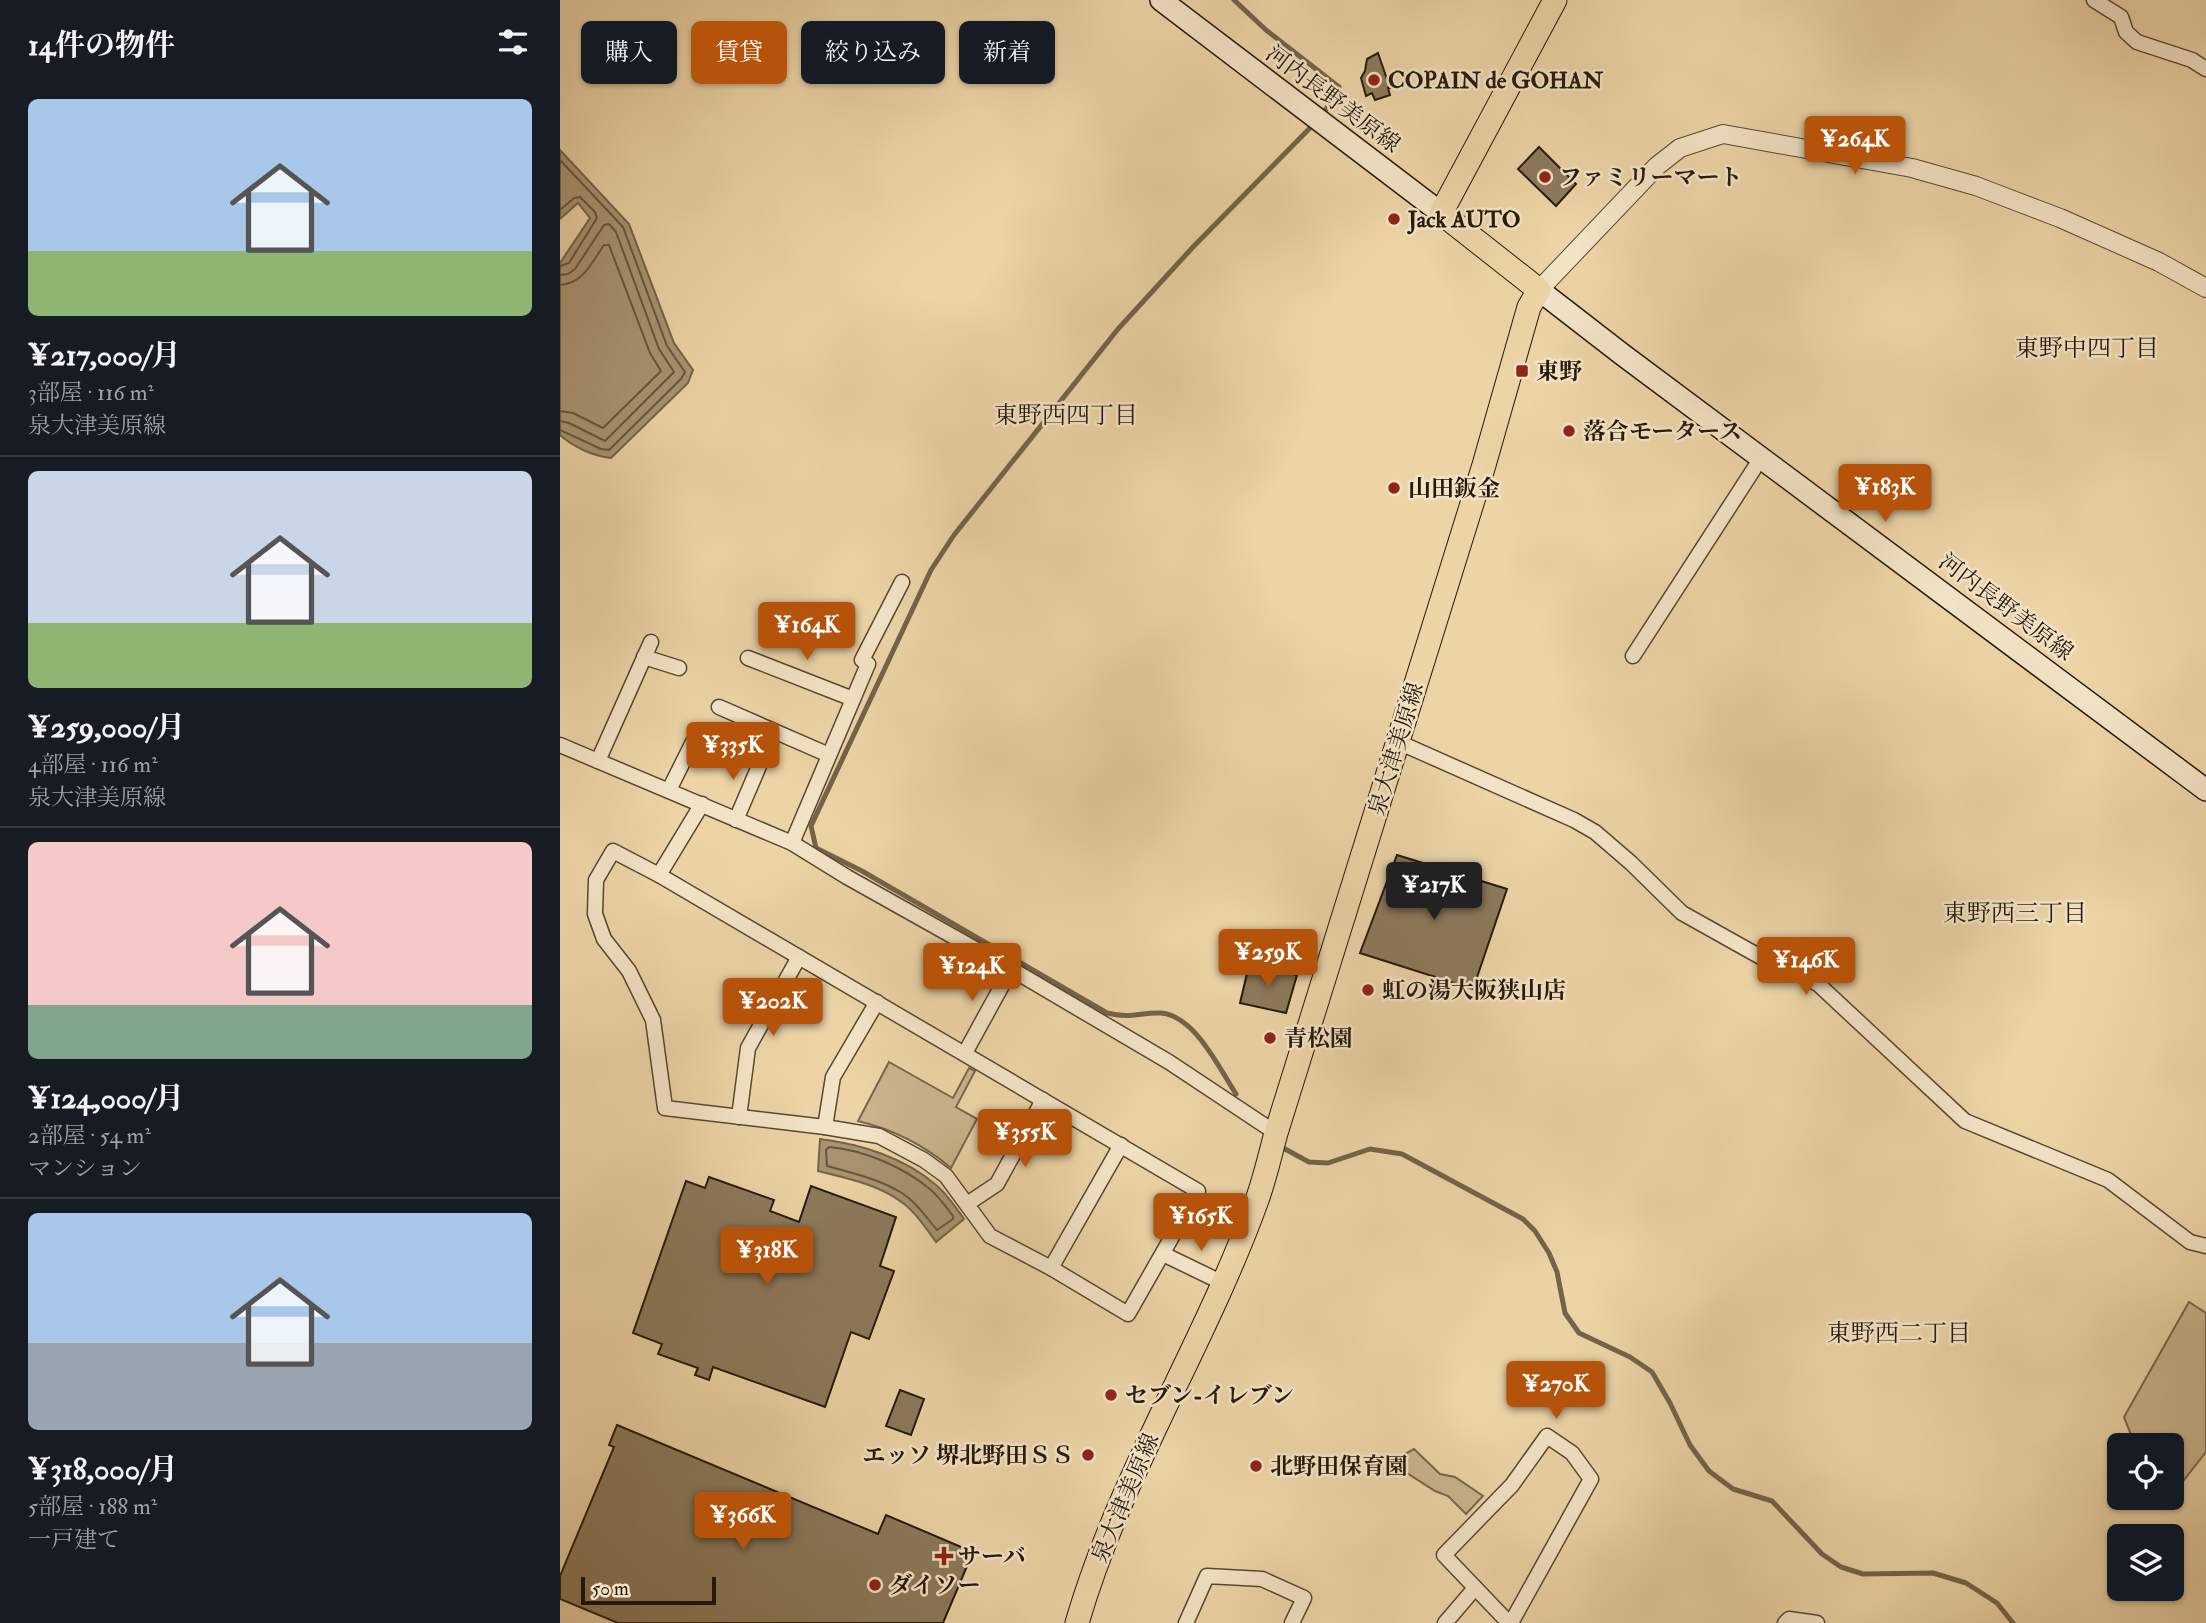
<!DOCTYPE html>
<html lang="ja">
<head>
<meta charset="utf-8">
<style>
	:root { --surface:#171b24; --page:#20242c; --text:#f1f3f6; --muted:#9ea1a6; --line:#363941; --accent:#b45309 }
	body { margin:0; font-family:"IM FELL Double Pica","Noto Serif JP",serif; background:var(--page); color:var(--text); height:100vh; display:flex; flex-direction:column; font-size:26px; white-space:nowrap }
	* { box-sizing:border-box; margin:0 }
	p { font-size:23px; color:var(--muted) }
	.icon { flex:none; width:38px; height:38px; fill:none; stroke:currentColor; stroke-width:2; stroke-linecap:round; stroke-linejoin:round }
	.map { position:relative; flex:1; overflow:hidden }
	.panel { display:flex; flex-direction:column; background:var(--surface); width:560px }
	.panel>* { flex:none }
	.banner { position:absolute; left:21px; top:21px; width:665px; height:63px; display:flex; gap:14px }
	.tools { position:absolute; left:1547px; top:1433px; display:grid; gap:14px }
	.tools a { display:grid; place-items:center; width:77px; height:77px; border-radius:10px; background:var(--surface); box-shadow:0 2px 5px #0004; font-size:35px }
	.scale { position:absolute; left:21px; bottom:18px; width:135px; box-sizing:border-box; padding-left:7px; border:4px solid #25190b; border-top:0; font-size:19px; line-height:24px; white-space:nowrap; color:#25190b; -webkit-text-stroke:5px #f3e3c6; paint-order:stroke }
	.price { position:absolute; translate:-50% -60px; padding:0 16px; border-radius:7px; background:var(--accent); color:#fff; font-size:23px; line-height:46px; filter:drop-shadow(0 2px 4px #0008) }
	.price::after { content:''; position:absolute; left:50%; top:42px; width:21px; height:16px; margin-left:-10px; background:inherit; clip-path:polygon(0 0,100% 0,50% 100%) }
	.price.selected { background:#222; color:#fff }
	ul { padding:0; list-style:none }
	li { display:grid; align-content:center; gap:14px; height:371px; padding:0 28px }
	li+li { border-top:2px solid var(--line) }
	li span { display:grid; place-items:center; height:217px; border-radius:10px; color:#555 }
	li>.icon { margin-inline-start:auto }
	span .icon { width:126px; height:126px; fill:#fffc; stroke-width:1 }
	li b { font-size:30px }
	h2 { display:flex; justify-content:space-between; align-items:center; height:84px; padding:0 28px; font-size:30px }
	.tag { padding:0 24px; border-radius:10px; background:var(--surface); box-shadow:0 2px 5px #0004; font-size:24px; line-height:63px }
	.tag.selected { background:var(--accent); color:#fff }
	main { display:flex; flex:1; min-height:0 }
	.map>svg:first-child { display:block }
	.green { fill:#cab48c; stroke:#78664c; stroke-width:2 }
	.water { fill:#a89472; stroke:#746349; stroke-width:2 }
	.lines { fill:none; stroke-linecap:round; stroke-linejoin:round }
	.shore { stroke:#66563e; stroke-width:2 }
	.stream { stroke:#746349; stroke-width:5 }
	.building { fill:#8c7a5c; stroke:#25190b; stroke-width:2 }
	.minor-casing { stroke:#574832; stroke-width:17 }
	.tertiary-casing { stroke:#574832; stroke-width:20 }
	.secondary-casing { stroke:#25190b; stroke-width:24 }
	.primary-casing { stroke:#25190b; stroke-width:25 }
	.minor { stroke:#f3e3c6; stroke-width:14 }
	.tertiary { stroke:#f3e3c6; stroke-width:18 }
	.secondary { stroke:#f3e3c6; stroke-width:21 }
	.primary { stroke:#ecd4a7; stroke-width:23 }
	.poi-dot { fill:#8f2418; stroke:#f3e3c6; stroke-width:2.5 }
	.labels { text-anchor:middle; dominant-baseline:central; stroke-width:5; stroke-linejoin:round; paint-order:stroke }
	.poi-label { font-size:23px; font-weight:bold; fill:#25190b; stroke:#f3e3c6; text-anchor:start }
	.street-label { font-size:23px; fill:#25190b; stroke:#f3e3c6 }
	.neighbourhood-label { font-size:24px; fill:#25190b; stroke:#f3e3c6 }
</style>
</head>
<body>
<main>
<section class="panel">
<h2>14件の物件<svg class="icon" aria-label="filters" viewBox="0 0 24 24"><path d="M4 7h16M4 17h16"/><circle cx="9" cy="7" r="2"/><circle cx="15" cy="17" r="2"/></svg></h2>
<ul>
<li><span style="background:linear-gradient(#a9c7e8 70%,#8fb573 0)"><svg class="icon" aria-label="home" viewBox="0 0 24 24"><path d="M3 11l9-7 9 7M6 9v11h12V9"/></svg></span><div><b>¥217,000/月</b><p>3部屋 · 116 m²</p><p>泉大津美原線</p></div></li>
<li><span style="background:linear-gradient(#c9d6e8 70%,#8fb573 0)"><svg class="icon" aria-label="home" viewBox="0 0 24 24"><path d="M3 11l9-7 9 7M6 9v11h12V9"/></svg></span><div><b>¥259,000/月</b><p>4部屋 · 116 m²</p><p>泉大津美原線</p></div></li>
<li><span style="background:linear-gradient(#f6c9c9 75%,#7fa58c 0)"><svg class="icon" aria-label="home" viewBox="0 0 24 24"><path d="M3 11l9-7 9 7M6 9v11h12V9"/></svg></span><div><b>¥124,000/月</b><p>2部屋 · 54 m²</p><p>マンション</p></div></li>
<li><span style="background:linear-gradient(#a9c7e8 60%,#9aa5b1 0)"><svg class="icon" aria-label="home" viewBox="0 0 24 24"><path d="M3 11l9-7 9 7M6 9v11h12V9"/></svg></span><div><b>¥318,000/月</b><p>5部屋 · 188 m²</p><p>一戸建て</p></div></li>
</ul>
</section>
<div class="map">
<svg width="1646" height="1623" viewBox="0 0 1646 1623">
	<rect width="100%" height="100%" fill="#ecd4a7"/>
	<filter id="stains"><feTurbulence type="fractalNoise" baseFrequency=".00286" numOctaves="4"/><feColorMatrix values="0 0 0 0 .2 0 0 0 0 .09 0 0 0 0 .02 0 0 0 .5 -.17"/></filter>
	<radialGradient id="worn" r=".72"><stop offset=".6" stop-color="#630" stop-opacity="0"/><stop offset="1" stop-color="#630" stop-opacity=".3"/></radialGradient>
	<g class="green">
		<path d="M329 1062 393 1098 409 1068 415 1071 396 1107 417 1119 391 1168C364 1145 332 1129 298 1121Z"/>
		<polygon points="1629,1302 1646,1313 1646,1452 1612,1495 1612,1446 1575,1445 1564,1417"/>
		<polygon points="854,1449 880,1474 895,1477 923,1496 906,1514 888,1496 875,1491 830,1462"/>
	</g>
	<g class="water">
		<path d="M0 150 69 224 114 343 133 370 128 383 51 458C33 456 13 447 0 435V263L30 218 18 203 0 219Z"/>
		<path d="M260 1139C301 1144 345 1158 376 1185 387 1194 396 1208 404 1219L376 1242C365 1227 355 1211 340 1201 317 1184 285 1178 258 1171Z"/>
	</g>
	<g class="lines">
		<g class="shore">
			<polyline points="0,160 63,227 107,346 125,372 121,379 49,450 41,449 0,430"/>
			<polyline points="0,210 14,198 20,197 35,212 37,218 9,263 0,266"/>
			<polyline points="0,275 8,274 15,269 44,225 49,224 56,232 99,349 114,372 45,441 9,423 0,421"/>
			<path d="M0 285C23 284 32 262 44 245H49L90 353 101 371 43 428 13 413 0 411"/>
			<path d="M269 1147C304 1150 344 1167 371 1190 379 1197 386 1207 393 1216V1219L377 1230C366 1217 356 1202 342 1193 319 1179 292 1173 267 1166L266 1150Z"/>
		</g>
		<g class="stream">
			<polyline points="674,0 706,30 779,87 765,111"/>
			<path d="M676 1094C659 1068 635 1016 601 1013 581 1012 571 1019 547 1013L302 871 256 848 251 826 371 570 394 535 558 329 633 247 750 128"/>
			<polyline points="725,1149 749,1162 768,1163 810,1149 842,1154 963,1219 975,1231 989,1253 997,1272 1005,1313 1019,1333 1070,1357 1092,1372 1110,1403 1130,1445 1149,1471 1173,1489 1212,1501 1262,1554 1281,1567 1303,1574 1373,1573 1406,1583 1437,1603 1453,1623"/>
		</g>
	</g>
	<g class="building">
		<polygon points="818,53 830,88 828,88 830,95 815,100 812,93 806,96 801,78 805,71 807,59"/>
		<polygon points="979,147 1016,184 996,206 958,169"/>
		<polygon points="837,855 947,889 913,989 800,953"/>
		<polygon points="689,965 737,975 726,1013 680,1003"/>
		<polygon points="149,1177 214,1200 210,1211 239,1222 251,1186 336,1217 320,1266 334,1271 309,1339 291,1332 265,1407 153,1367 149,1380 135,1375 138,1368 98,1354 102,1344 73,1333 126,1181 145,1188"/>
		<polygon points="340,1390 364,1399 351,1435 326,1426"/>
		<polygon points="57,1425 318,1534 326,1515 413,1552 383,1623 58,1623 0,1599 0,1576 54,1447 49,1445"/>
	</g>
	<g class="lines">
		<g class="minor-casing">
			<g id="minor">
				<polyline points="1534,0 1561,17 1566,32 1577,42 1632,60 1646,69"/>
				<polyline points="1073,656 1201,458"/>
				<polyline points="84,657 119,668"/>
				<polyline points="188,658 293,699"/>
				<polyline points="159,707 269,755"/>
				<polyline points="838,742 1014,820 1035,832 1071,863 1122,913 1206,960 1225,966 1258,984 1405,1121 1548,1180 1630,1242 1646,1246"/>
				<polyline points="0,745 232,843 287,877 451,969 609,1062 716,1133"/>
				<polyline points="38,761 91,642"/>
				<polyline points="109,790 133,742"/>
				<polyline points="176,820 202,759"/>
				<polyline points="232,843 308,664 302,660 342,582"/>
				<polygon points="53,851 99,875 638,1191 568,1314 491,1268 430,1236 386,1176 364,1160 319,1136 265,1127 105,1108 93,1020 69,971 44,939 35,914 36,880"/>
				<polyline points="99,875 142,804"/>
				<polyline points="405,1053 451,969"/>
				<polyline points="179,1117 188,1048 239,957"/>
				<polyline points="265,1127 273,1077 317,1002"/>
				<polyline points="407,1204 437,1184 483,1100"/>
				<polyline points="603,1254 663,1283"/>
				<polyline points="491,1268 561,1145"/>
				<polyline points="626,1623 647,1576 702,1579 744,1598 732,1623"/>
				<polyline points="885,1623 915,1588"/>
				<polyline points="949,1623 884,1555 952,1485 987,1436 1012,1453 1031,1479 951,1623"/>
				<polyline points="1225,1623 1229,1619 1257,1623"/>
			</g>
		</g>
		<g class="tertiary-casing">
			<polyline id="tertiary" points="979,290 1097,166 1120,148 1163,134 1352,168 1416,186 1500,218 1599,262 1646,288"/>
		</g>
		<g class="secondary-casing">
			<g id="secondary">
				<polyline points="601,0 881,213"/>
				<polyline points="979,290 1063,355 1646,790"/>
			</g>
		</g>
		<g class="primary-casing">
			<path id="primary" d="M517 1623C560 1475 645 1344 697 1200 705 1178 710 1155 716 1133L924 465 969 307 979 290 881 213 995 0"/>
		</g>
		<use href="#minor" class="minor"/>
		<use href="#tertiary" class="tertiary"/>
		<use href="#secondary" class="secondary"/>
		<use href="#primary" class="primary"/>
	</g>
	<g class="poi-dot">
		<circle cx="814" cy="80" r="7"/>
		<circle cx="985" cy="177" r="7"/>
		<circle cx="834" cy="219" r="7"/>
		<rect x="955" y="364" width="14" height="14" rx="3.5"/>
		<circle cx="1009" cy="431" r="7"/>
		<circle cx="834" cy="488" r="7"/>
		<circle cx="808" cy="990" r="7"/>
		<circle cx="710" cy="1038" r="7"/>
		<circle cx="551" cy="1395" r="7"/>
		<circle cx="528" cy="1455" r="7"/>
		<circle cx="696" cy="1466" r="7"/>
		<path d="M380.5 1545.5h7v7h7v7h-7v7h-7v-7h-7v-7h7z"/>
		<circle cx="315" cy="1585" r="7"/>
	</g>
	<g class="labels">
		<g class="poi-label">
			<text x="828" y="80">COPAIN de GOHAN</text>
			<text x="999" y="177">ファミリーマート</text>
			<text x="848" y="219">Jack AUTO</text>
			<text x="976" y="371">東野</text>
			<text x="1023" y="431">落合モータース</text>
			<text x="848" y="488">山田鈑金</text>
			<text x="822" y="990">虹の湯大阪狭山店</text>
			<text x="724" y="1038">青松園</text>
			<text x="565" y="1395">セブン-イレブン</text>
			<text x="514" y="1455" text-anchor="end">エッソ 堺北野田ＳＳ</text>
			<text x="710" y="1466">北野田保育園</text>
			<text x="398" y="1556">サーバ</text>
			<text x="329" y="1585">ダイソー</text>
		</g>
		<g class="street-label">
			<text transform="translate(773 99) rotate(37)">河内長野美原線</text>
			<text transform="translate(1446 607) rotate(37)">河内長野美原線</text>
			<text transform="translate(836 749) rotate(-73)">泉大津美原線</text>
			<text transform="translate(565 1498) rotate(-67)">泉大津美原線</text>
		</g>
		<g class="neighbourhood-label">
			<text x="1527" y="348">東野中四丁目</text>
			<text x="506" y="415">東野西四丁目</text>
			<text x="1455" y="913">東野西三丁目</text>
			<text x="1339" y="1333">東野西二丁目</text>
		</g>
	</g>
	<rect width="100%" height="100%" filter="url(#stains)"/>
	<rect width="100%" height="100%" fill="url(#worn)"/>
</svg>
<div class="tools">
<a><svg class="icon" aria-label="locate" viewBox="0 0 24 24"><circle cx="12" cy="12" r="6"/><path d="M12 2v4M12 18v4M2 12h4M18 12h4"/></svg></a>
<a><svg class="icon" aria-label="layers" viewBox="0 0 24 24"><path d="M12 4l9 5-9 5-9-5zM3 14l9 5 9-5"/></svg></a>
</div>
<div class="scale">50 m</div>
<b class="price" style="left:1295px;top:176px">¥264K</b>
<b class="price" style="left:1325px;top:524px">¥183K</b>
<b class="price" style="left:247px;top:662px">¥164K</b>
<b class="price" style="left:173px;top:782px">¥335K</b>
<b class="price selected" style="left:874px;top:922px">¥217K</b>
<b class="price" style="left:708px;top:989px">¥259K</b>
<b class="price" style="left:1246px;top:997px">¥146K</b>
<b class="price" style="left:412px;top:1003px">¥124K</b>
<b class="price" style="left:213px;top:1038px">¥202K</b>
<b class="price" style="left:465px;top:1169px">¥355K</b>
<b class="price" style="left:641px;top:1253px">¥165K</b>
<b class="price" style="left:207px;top:1287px">¥318K</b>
<b class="price" style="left:996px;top:1421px">¥270K</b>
<b class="price" style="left:183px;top:1552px">¥366K</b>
<div class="banner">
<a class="tag">購入</a>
<a class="tag selected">賃貸</a>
<a class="tag">絞り込み</a>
<a class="tag">新着</a>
</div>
</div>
</main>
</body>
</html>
